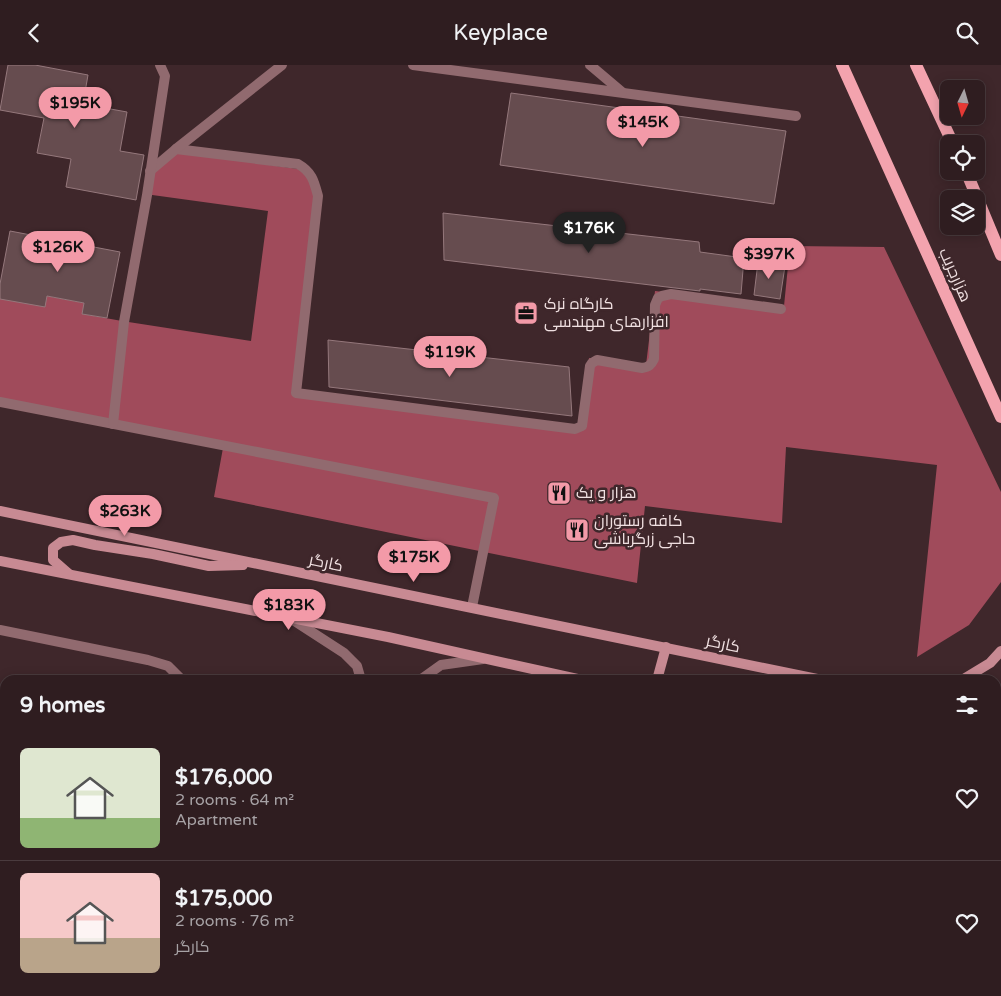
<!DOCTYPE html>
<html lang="en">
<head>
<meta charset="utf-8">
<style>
	:root { --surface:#2f1d20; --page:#3b2a2d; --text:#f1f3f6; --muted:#a7a2a5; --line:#4a3b3e; --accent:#f39aa8 }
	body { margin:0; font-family:"Varela Round",Cairo,sans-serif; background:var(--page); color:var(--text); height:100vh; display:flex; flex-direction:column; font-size:19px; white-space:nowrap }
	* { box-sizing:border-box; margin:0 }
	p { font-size:16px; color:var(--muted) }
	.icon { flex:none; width:28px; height:28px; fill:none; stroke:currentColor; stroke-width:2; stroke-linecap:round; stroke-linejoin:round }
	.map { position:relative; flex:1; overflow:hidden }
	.details { position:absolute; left:0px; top:610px; width:1001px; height:321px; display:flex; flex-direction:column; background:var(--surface); border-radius:15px 15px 0 0; box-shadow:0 2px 12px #0003,0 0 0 1px var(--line) }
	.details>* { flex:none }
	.needle { width:32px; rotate:185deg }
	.fabs { position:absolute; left:940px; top:15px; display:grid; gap:10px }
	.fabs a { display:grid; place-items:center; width:45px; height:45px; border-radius:8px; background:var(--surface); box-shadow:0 2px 12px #0003,0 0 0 1px var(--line); font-size:25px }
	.price { position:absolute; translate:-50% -42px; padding:0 11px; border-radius:18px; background:var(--accent); color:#111; font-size:16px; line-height:32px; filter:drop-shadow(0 1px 2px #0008) }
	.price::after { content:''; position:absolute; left:50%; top:30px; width:15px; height:11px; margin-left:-8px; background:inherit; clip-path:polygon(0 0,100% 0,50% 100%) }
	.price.selected { background:#222; color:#fff }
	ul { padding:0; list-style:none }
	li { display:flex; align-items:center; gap:15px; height:125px; padding:0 20px }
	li+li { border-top:1px solid var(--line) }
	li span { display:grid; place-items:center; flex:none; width:140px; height:100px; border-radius:8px; color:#555 }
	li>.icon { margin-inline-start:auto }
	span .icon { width:60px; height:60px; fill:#fffc; stroke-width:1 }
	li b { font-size:21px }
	h2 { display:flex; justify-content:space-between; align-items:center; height:60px; padding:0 20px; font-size:21px }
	header { display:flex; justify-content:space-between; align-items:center; height:65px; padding:0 20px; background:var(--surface); font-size:22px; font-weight:600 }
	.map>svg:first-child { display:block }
	.forest { fill:#a04b5b }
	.building { fill:#664c4f; stroke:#95787c }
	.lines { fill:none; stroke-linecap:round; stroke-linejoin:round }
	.service { stroke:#916a6f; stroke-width:10 }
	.tertiary { stroke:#916a6f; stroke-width:10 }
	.secondary { stroke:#c88a93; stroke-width:10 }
	.primary { stroke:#f3a3ae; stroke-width:12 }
	.labels { text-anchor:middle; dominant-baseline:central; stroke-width:5; stroke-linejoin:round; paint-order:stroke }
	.street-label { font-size:16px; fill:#f0e0e1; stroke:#3f272b }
	.poi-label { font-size:16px; fill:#f0e0e1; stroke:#3f272b; text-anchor:start }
</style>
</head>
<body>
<header><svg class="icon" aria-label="back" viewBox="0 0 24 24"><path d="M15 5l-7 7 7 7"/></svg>Keyplace<svg class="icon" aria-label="search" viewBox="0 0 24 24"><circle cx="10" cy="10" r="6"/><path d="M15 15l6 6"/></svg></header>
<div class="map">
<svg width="1001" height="931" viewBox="0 0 1001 931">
	<rect width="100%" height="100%" fill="#3f272b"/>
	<polygon class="forest" points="173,86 305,105 316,134 294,330 581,362 589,293 646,300 655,226 784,241 790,181 884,182 1001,427 1001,517 969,560 917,592 937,400 786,382 782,458 645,441 637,518 214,432 223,383 0,341 0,234 47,231 84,238 83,249 122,256 251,276 268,146 145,129 149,105"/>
	<g class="building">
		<polygon points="8,0 35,0 88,10 83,39 127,47 120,86 144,90 136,135 66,122 71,94 37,88 44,53 0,45"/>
		<polygon points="511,28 786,66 774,139 500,100"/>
		<polygon points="443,148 699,177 700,187 744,193 741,229 700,224 700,226 444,195"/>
		<polygon points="10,166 120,187 107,253 82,249 84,238 47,231 45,242 0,234 0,219"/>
		<polygon points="758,197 785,201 780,234 754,230"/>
		<polygon points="328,275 569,302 572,351 329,322"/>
		<polygon points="996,743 1001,744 1001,931 845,931 845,926 996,926"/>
	</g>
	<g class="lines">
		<g class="service">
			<polyline points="413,0 796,51"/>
			<polyline points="590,0 622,27"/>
			<path d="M176 84 298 99C312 107 314 116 318 131L296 328 575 364 582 361 590 301 592 298 597 295 642 303C649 302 651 300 654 294L655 240 658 233 662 231 671 229 781 244"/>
			<polyline points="150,106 176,84 282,0"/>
			<polyline points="0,337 494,433 472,542"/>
			<polyline points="113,359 124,257 147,130 165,11 160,0"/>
			<polyline points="0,565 148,595 168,601 182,615"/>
			<polyline points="996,794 1001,795"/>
			<polyline points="996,835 1001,835"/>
			<polyline points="0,869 5,870"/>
			<polyline points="996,907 1001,908"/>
			<polyline points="133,931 134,926"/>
			<polyline points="928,931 938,929 952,931"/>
		</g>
		<g class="tertiary">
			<polyline points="290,553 344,588 357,601 361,615"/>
			<polyline points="420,615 441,600 483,594"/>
			<polyline points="303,931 304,926"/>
			<polyline points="348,931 349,926"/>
		</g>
		<g class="secondary">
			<polyline points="0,446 822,615"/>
			<polyline points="0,496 388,572 582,615"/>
			<polyline points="69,509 53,495 53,483 61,477 73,475 95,480 153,489 209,501 243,500"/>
			<polyline points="657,615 666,582"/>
			<polyline points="962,615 990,598 1001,586"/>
			<polyline points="996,713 1001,714"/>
		</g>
		<g class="primary">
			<polyline points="842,0 1001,352"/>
			<polyline points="916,0 953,79"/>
			<polyline points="966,106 1001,190"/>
		</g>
	</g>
	<defs>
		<g id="office-square" transform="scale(1.25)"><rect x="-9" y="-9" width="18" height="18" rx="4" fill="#f39aa8" stroke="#3f272b"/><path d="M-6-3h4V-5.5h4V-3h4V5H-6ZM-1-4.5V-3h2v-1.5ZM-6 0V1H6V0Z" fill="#111"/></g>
		<g id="restaurant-square" transform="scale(1.25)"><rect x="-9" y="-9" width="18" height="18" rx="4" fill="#f39aa8" stroke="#3f272b"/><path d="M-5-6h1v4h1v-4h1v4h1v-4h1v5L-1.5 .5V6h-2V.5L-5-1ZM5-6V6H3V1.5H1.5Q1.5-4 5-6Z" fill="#111"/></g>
	</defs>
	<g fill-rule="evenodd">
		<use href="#office-square" x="526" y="248"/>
		<use href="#restaurant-square" x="559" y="428"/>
		<use href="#restaurant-square" x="577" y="465"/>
	</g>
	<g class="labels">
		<g class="street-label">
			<text transform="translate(955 210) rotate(66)">هزارجریب</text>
			<text transform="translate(326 498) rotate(12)">کارگر</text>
			<text transform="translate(723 579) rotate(12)">کارگر</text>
		</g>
		<g class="poi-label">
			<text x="544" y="239">کارگاه نرک<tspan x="544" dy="18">افزارهای مهندسی</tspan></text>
			<text x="576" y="428">هزار و یک</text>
			<text x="594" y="456">کافه رستوران<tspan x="594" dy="18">حاجی زرگرباشی</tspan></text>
		</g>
	</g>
</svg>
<div class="fabs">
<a><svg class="needle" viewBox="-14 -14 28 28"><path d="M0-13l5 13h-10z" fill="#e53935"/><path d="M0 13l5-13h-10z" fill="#a7a2a5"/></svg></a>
<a><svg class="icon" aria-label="locate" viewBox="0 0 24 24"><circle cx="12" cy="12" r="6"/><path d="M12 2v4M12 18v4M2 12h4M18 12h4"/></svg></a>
<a><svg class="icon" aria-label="layers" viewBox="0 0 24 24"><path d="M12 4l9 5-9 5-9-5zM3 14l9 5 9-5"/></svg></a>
</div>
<b class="price" style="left:75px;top:64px">$195K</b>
<b class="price" style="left:643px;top:83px">$145K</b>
<b class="price selected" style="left:589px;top:189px">$176K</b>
<b class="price" style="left:58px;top:208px">$126K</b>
<b class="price" style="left:769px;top:215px">$397K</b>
<b class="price" style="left:450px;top:313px">$119K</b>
<b class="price" style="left:125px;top:472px">$263K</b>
<b class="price" style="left:414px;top:518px">$175K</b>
<b class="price" style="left:289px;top:566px">$183K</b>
<section class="details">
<h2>9 homes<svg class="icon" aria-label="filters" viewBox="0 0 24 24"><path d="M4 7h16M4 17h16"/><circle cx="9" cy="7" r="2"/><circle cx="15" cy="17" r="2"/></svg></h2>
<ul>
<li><span style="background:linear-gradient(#dfe7d0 70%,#8fb573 0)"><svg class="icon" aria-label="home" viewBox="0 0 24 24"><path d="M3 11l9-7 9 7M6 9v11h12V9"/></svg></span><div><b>$176,000</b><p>2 rooms · 64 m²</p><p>Apartment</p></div><svg class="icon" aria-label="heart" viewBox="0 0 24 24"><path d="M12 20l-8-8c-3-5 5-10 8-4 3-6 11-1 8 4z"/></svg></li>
<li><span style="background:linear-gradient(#f6c9c9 65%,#b9a48a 0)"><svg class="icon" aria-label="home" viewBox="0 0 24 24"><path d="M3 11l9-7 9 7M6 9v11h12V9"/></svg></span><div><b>$175,000</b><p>2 rooms · 76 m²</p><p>کارگر</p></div><svg class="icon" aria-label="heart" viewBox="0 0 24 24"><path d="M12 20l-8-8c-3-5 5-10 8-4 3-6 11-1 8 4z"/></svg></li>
</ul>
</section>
</div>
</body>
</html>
